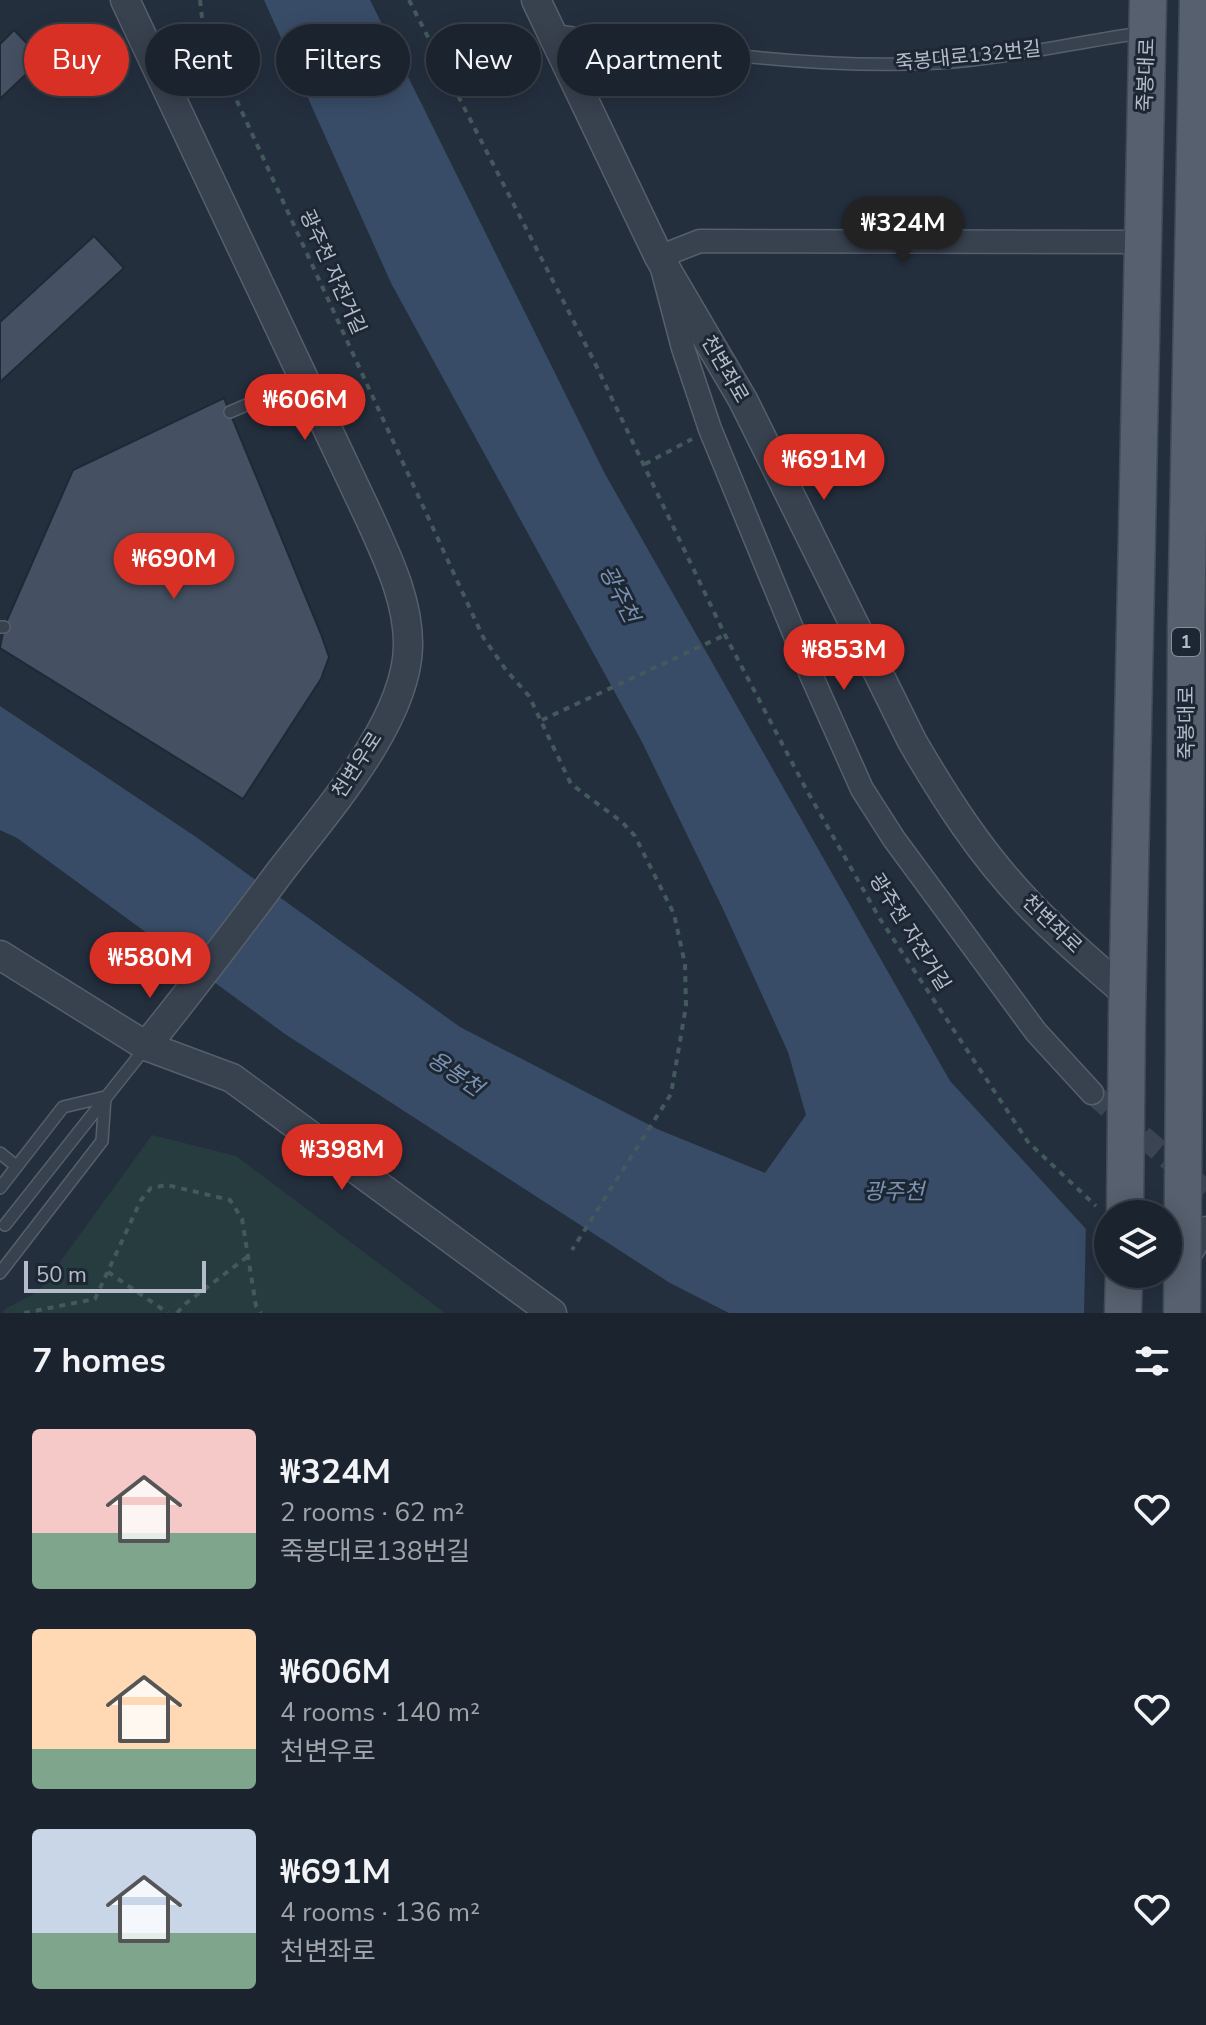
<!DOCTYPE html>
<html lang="en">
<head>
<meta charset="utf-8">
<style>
	:root { --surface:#1b232e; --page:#282f3a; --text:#f1f3f6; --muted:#a0a4aa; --line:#39404a; --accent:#d93025 }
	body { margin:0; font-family:"Nunito Sans","Noto Sans KR",sans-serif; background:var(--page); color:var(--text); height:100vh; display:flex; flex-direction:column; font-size:30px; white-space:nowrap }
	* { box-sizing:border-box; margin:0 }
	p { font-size:26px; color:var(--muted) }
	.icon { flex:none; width:44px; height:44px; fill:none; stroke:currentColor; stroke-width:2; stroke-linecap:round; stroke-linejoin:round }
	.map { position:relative; height:1313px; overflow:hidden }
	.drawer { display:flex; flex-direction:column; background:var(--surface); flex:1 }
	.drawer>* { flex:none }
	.hud { position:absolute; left:24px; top:24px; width:800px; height:72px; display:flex; gap:16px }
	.fabs { position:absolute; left:1094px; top:1200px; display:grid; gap:16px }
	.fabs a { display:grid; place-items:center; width:88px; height:88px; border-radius:50%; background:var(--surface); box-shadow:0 4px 20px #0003,0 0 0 2px var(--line); font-size:40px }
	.scale { position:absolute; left:24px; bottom:20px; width:182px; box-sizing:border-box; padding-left:8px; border:4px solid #b4bcc9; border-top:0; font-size:22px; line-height:28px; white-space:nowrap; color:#b4bcc9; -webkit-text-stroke:6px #1d2633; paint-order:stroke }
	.price { position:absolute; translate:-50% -68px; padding:0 18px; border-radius:28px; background:var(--accent); color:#fff; font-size:26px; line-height:52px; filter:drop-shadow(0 2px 4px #0008) }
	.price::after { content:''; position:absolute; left:50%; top:48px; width:24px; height:18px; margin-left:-12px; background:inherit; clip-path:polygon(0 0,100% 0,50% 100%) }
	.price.on { background:#222; color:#fff }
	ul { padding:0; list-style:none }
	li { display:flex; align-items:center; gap:24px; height:200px; padding:0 32px }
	li span { display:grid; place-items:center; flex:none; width:224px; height:160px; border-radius:8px; color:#555 }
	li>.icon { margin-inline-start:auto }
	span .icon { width:96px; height:96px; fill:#fffc; stroke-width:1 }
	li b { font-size:34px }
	h2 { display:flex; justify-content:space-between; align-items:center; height:96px; padding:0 32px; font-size:34px }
	.pill { padding:0 28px; border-radius:36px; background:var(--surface); box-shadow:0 4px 20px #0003,0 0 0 2px var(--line); font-size:28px; line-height:72px }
	.pill.on { background:var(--accent); color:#fff }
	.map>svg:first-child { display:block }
	.green { fill:#263c3f }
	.water { fill:#394c67 }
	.pier { fill:#242f3e }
	.building { fill:#455162; stroke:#1f2835; stroke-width:2 }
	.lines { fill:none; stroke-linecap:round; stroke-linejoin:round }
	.minor-tunnel { stroke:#3a4453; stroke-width:22; stroke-dasharray:22 11; stroke-linecap:butt }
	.service-casing { stroke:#565f6c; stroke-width:14 }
	.minor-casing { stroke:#565f6c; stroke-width:25 }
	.tertiary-casing { stroke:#565f6c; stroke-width:31 }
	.primary-casing { stroke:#414a57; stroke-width:39 }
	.path { stroke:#44595c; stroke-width:4; stroke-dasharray:6 6; stroke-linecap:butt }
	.service { stroke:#38414e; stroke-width:11 }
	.minor { stroke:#38414e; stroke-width:22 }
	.tertiary { stroke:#38414e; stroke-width:28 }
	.primary { stroke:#56606e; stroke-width:36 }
	.primary-bridge-casing { stroke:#414a57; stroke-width:39; stroke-linecap:butt }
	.primary-bridge { stroke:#56606e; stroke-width:36 }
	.labels { text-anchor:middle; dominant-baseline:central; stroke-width:6; stroke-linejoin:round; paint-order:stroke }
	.shield { fill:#1d2633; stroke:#878f9c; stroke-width:2 }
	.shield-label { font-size:18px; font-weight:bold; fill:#b4bcc9 }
	.street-label { font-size:20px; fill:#b4bcc9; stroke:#1d2633 }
	.water-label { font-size:22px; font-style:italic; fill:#7c92b1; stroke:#1d2633 }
</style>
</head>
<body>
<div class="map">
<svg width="1206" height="1313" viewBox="0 0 1206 1313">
	<rect width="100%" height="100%" fill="#242f3e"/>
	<polygon class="green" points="152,1135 236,1156 445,1313 2,1313 7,1308 39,1291"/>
	<polygon class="water" points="264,0 370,0 605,474 950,1081 1108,1253 1108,1274 1188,1313 729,1313 670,1283 285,1034 17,838 0,830 0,706 196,837 460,1027 657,1129 765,1173 806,1115 788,1052 723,909 642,742 391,283"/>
	<polygon class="pier" points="1086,1223 1108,1247 1108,1274 1142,1274 1192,1313 1084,1313"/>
	<g class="building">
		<polygon points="14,30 42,59 0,99 0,44"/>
		<polygon points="94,236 124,268 0,382 0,322"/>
		<polygon points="224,398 321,634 329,657 321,679 243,799 0,648 4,627 73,470"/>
	</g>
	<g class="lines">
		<polyline class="minor-tunnel" points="1092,1093 1206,1191"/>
		<g class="service-casing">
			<g id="service">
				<path d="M552 30C680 49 808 70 938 63 1006 59 1075 42 1142 33"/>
				<polyline points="230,412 304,380"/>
				<polyline points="0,627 4,627"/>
				<polyline points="0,1153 16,1166"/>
				<polyline points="0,1188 63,1107 105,1097 102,1141 0,1273"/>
				<polyline points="5,1225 146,1047"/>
			</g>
		</g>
		<g class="minor-casing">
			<g id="minor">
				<polyline points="1092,1093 1036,1032 894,839 862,789 812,677 710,429 683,348 659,257 700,241 1141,242"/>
				<polyline points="1186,1262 1206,1228"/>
			</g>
		</g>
		<g class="tertiary-casing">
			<g id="tertiary">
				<path d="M125 0 370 519C388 559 409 602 408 647 406 723 325 813 280 872 236 931 192 989 146 1046"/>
				<path d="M536 0 659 257 743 400 912 741C945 798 981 854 1027 902 1058 935 1093 964 1127 994"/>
				<polyline points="0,955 146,1046 232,1078 552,1313"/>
			</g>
		</g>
		<g class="primary-casing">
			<g id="primary">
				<polyline points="1127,1015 1148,0"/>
				<polyline points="1184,1062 1186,630 1198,0"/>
				<polyline points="1123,1313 1124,1274"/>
			</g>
		</g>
		<g class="path">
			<polyline points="200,0 203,27 483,637 506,670 529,696 571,784 622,822 635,836 674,914 685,964 686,1006 671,1094 572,1250"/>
			<polyline points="409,0 594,361 725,635 806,789 880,919 1028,1142 1096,1206"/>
			<polyline points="645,464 692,439"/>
			<polyline points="542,720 725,635"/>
			<polyline points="108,1272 168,1313"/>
			<polyline points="24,1313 95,1299 141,1200 151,1188 167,1185 230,1200 242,1219 256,1306 261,1313"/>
			<polyline points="177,1313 185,1304 247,1257"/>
		</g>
		<use href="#service" class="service"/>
		<use href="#minor" class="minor"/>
		<use href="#tertiary" class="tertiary"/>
		<use href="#primary" class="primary"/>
		<g class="primary-bridge-casing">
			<g id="primary-bridge">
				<polyline points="1125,1214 1127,1015"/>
				<polyline points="1182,1313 1184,1062"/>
			</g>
		</g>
		<use href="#primary-bridge" class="primary-bridge"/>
	</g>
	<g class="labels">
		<rect class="shield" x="1172" y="628" width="28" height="28" rx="6"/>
		<g class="shield-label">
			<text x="1186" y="642">1</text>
		</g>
		<g class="street-label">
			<text transform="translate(968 56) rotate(-6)">죽봉대로132번길</text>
			<text transform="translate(1146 75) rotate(-88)">죽봉대로</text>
			<text transform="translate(333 272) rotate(66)">광주천 자전거길</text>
			<text transform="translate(725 369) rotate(60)">천변좌로</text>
			<text transform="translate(1186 723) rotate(-90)">죽봉대로</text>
			<text transform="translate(357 765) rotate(-57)">천변우로</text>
			<text transform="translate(1052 924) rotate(44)">천변좌로</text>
			<text transform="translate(910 932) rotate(58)">광주천 자전거길</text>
		</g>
		<g class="water-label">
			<text transform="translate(619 594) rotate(63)">광주천</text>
			<text transform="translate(455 1074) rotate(34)">용봉천</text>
			<text x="894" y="1192">광주천</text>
		</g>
	</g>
</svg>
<div class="fabs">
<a><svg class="icon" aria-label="layers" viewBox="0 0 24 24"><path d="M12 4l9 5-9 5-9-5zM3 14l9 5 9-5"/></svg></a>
</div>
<div class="scale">50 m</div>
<b class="price on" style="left:903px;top:265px">₩324M</b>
<b class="price" style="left:305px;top:442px">₩606M</b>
<b class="price" style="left:824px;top:502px">₩691M</b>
<b class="price" style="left:174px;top:601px">₩690M</b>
<b class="price" style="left:844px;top:692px">₩853M</b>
<b class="price" style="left:150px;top:1000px">₩580M</b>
<b class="price" style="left:342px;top:1192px">₩398M</b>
<div class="hud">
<a class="pill on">Buy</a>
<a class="pill">Rent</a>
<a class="pill">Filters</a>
<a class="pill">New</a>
<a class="pill">Apartment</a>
</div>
</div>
<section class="drawer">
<h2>7 homes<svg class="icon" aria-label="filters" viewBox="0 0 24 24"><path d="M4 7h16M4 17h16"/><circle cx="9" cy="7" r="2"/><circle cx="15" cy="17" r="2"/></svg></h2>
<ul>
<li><span style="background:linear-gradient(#f6c9c9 65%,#7fa58c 0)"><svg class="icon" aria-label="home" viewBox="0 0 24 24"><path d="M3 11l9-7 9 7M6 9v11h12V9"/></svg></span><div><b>₩324M</b><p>2 rooms · 62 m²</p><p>죽봉대로138번길</p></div><svg class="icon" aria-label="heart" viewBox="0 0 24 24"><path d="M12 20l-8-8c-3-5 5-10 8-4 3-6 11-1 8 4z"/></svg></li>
<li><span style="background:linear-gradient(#ffd9b3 75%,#7fa58c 0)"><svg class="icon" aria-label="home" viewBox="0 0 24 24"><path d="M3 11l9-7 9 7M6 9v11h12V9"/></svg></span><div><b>₩606M</b><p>4 rooms · 140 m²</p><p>천변우로</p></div><svg class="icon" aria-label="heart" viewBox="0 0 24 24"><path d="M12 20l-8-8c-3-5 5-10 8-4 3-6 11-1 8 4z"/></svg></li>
<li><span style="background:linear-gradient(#c9d6e8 65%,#7fa58c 0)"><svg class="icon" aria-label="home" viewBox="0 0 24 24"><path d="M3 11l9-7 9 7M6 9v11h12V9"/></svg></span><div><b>₩691M</b><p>4 rooms · 136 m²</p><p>천변좌로</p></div><svg class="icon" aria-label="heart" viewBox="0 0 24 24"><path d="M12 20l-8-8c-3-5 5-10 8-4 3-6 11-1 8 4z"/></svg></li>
</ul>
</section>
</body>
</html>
